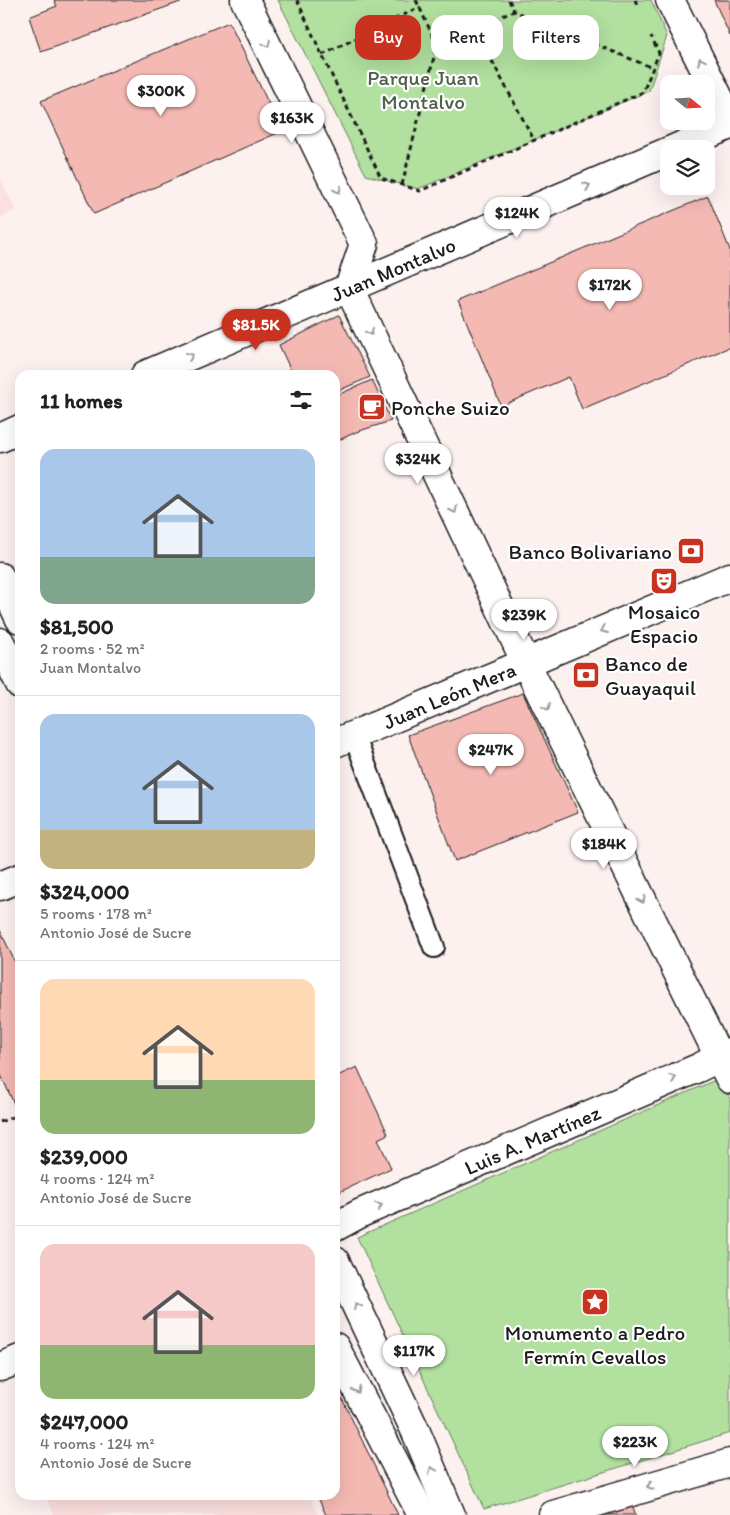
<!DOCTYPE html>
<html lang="en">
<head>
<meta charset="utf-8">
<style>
	:root { --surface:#fff; --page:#f2f2f2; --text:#222; --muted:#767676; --line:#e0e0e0; --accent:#c8321e }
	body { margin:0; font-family:Itim,sans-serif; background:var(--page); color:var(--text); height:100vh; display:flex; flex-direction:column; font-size:19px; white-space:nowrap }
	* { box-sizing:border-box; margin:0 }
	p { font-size:16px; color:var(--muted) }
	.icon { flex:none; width:28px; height:28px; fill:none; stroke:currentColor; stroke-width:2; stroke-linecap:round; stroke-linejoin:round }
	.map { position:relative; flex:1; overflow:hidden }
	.details { position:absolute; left:15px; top:370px; width:325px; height:1130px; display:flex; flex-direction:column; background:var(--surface); border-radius:15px; box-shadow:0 5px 20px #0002 }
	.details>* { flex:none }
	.guide { position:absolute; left:355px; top:15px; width:300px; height:45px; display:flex; gap:10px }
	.needle { width:32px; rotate:108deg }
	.tools { position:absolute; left:660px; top:75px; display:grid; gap:10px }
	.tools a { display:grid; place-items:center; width:55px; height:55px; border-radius:10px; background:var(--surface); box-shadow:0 5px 20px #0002; font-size:25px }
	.price { position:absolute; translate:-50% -42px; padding:0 11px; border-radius:18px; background:#fff; color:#222; font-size:16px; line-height:32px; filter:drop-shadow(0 1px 2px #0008) }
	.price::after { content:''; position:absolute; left:50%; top:30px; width:15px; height:11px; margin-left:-8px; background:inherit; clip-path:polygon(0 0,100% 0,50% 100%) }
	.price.selected { background:var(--accent); color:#fff }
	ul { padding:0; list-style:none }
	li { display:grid; align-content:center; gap:10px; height:265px; padding:0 25px }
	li+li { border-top:1px solid var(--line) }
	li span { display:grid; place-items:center; height:155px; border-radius:15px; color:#555 }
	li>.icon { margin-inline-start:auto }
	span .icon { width:90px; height:90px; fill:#fffc; stroke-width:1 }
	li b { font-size:21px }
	h2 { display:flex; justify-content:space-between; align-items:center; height:60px; padding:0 25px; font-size:21px }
	.tag { padding:0 18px; border-radius:15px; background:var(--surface); box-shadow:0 5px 20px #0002; font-size:18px; line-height:45px }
	.tag.selected { background:var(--accent); color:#fff }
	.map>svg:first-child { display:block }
	.built { fill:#fbe0de }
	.green { fill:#b1e09f; stroke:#667e5e }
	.building { fill:#f5b9b4; stroke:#1c1c1c }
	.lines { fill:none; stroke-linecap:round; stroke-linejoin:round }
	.lane-casing { stroke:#1c1c1c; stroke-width:24 }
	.street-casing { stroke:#1c1c1c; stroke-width:31 }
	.secondary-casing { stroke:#1c1c1c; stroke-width:31 }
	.path { stroke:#1c1c1c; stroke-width:3; stroke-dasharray:5 4; stroke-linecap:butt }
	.lane { stroke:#fff; stroke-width:20 }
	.street { stroke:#fff; stroke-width:28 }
	.secondary { stroke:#fff; stroke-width:28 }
	.oneway { stroke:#999 }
	.labels { text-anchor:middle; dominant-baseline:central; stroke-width:4.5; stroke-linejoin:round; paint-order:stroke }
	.park-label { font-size:21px; fill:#50614a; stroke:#fff }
	.street-label { font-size:21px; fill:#1c1c1c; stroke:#fff }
	.poi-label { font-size:21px; fill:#1c1c1c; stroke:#fff; text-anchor:start }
</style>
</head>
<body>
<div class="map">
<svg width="730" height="1515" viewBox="0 0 730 1515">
	<rect width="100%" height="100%" fill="#fdf1f0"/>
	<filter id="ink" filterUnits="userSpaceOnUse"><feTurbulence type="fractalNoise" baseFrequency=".02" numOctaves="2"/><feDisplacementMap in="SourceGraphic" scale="10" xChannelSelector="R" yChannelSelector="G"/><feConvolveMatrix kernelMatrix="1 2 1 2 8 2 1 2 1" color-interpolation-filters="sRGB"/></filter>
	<g filter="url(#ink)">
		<g class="built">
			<polygon points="0,178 16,210 0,218"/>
			<polygon points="45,1495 309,1495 318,1515 54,1515"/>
		</g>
		<g class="green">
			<polygon points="278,0 651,0 667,36 649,91 418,189 366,175"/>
			<polygon points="720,1078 730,1099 730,1433 484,1509 357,1237"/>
		</g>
		<g class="building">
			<polygon points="54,0 186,0 41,52 29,17 57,6"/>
			<polygon points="714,0 730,0 730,36"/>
			<polygon points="229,22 282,131 94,214 41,101"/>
			<polygon points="708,196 730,250 730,347 582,409 569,377 501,406 458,301"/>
			<polygon points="339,315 370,377 335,392 335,375 293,375 279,345"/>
			<polygon points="372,380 391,421 356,432 335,442 335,396"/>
			<polygon points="523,693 578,812 455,861 408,735"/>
			<polygon points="0,930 20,973 20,1104 15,1106 0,1073"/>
			<polygon points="357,1067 388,1134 378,1139 391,1168 335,1194 335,1077"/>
			<polygon points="335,1384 398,1515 326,1515 317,1495 335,1495"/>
			<polygon points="631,1503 636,1515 602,1515"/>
		</g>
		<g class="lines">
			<g class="lane-casing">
				<polyline id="lane" points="354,735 434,947"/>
			</g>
			<g class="street-casing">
				<g id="street">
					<polyline points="245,0 364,244 349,288 526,663 730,1079"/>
					<path id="s1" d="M335 743 730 577"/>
					<path id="s2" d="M335 1227 361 1213 698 1068 730 1052"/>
					<polyline points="0,1367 20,1359"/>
					<polyline points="553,1515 730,1463"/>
				</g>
			</g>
			<g class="secondary-casing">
				<g id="secondary">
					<polyline points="670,0 730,120"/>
					<polyline points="674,149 730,125"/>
					<path id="s3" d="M145 375 669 151"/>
					<polyline points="0,438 20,429"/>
					<polyline points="0,577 20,619"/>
					<polyline points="0,642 20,684"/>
					<polyline points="0,886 20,878"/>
					<polyline points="335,1261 416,1432 451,1515"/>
					<polyline points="335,1347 422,1515"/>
				</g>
			</g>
			<g class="path">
				<polyline points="297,0 322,55 381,178 420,191 643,92 659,53 651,36"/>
				<polyline points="509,0 514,11 653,68"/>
				<polyline points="635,0 639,8"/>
				<polyline points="475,29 534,140"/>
				<polyline points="437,45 514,11"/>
				<polyline points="322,55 420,7"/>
				<polyline points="402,185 437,45 416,0"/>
				<polyline points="0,1122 20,1114"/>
			</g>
			<use href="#lane" class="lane"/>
			<use href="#street" class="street"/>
			<use href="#secondary" class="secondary"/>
		</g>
		<defs><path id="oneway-chevron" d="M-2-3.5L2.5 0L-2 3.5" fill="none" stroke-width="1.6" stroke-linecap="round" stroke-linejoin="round" transform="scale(1.25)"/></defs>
		<g class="oneway">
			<use href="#oneway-chevron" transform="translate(267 44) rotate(64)"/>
			<use href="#oneway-chevron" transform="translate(701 61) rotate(-116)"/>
			<use href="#oneway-chevron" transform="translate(587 186) rotate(-23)"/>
			<use href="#oneway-chevron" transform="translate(338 190) rotate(64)"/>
			<use href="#oneway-chevron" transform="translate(370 332) rotate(65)"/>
			<use href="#oneway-chevron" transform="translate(190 356) rotate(-23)"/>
			<use href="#oneway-chevron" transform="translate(454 510) rotate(65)"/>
			<use href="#oneway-chevron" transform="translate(604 630) rotate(157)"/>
			<use href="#oneway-chevron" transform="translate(547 707) rotate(64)"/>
			<use href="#oneway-chevron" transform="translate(642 900) rotate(64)"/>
			<use href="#oneway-chevron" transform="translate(673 1078) rotate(-23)"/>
			<use href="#oneway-chevron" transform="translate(379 1206) rotate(-23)"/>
			<use href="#oneway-chevron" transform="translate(357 1306) rotate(-115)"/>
			<use href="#oneway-chevron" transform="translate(357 1390) rotate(63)"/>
			<use href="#oneway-chevron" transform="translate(432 1470) rotate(-113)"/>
			<use href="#oneway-chevron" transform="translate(650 1486) rotate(163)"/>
		</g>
	</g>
	<defs>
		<g id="cafe-square" transform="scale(1.4375)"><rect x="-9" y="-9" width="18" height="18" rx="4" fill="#c8321e" stroke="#fff"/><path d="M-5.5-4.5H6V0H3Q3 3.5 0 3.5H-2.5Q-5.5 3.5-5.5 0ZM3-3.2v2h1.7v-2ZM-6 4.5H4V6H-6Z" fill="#fff"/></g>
		<g id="bank-square" transform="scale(1.4375)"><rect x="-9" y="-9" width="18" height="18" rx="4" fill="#c8321e" stroke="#fff"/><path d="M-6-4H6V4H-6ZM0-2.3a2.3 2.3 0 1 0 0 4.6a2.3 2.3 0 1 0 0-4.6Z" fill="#fff"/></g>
		<g id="theatre-square" transform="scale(1.4375)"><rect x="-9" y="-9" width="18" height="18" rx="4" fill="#c8321e" stroke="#fff"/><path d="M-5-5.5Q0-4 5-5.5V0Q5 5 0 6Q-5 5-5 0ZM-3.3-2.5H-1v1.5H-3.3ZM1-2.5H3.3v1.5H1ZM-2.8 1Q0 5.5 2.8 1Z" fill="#fff"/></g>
		<g id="sight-square" transform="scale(1.4375)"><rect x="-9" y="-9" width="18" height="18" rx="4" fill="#c8321e" stroke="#fff"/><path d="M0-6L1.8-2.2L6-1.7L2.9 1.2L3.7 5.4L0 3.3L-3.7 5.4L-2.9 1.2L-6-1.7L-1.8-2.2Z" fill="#fff"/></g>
	</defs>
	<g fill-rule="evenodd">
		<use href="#cafe-square" x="372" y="407"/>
		<use href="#bank-square" x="691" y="551"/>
		<use href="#theatre-square" x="664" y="581"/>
		<use href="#bank-square" x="586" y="675"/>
		<use href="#sight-square" x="595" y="1302"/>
	</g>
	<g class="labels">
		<g class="park-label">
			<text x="423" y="77">Parque Juan<tspan x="423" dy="24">Montalvo</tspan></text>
		</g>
		<g class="street-label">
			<text stroke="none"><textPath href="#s3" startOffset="270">Juan Montalvo</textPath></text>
			<text stroke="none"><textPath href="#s1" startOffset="124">Juan León Mera</textPath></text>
			<text stroke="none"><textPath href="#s2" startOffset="216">Luis A. Martínez</textPath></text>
		</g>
		<g class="poi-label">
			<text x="391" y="407">Ponche Suizo</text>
			<text x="672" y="551" text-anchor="end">Banco Bolivariano</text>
			<text x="664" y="611" text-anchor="middle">Mosaico<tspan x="664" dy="24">Espacio</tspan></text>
			<text x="605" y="663">Banco de<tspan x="605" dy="24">Guayaquil</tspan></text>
			<text x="595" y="1332" text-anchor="middle">Monumento a Pedro<tspan x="595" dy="24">Fermín Cevallos</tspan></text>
		</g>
	</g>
</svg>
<div class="tools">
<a><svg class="needle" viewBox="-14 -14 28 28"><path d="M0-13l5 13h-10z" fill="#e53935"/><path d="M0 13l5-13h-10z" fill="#767676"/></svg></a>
<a><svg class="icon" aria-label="layers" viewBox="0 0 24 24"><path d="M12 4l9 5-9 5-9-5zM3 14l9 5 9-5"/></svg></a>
</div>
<b class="price" style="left:161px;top:117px">$300K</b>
<b class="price" style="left:292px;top:144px">$163K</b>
<b class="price" style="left:517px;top:239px">$124K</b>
<b class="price" style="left:610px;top:311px">$172K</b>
<b class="price selected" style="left:256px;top:351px">$81.5K</b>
<b class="price" style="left:418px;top:485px">$324K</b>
<b class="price" style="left:524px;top:641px">$239K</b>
<b class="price" style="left:491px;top:776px">$247K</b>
<b class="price" style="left:604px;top:870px">$184K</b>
<b class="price" style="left:414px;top:1377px">$117K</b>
<b class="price" style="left:635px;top:1468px">$223K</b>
<div class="guide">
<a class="tag selected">Buy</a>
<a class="tag">Rent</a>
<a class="tag">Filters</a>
</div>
<section class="details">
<h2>11 homes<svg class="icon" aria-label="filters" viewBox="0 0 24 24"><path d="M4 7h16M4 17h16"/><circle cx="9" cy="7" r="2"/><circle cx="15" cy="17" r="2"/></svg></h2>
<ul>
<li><span style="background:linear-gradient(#a9c7e8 70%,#7fa58c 0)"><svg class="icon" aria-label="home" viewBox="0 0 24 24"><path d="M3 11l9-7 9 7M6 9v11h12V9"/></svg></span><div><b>$81,500</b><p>2 rooms · 52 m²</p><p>Juan Montalvo</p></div></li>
<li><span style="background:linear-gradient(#a9c7e8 75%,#c2b280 0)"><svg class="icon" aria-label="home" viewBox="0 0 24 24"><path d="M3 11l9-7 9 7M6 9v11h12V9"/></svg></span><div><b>$324,000</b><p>5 rooms · 178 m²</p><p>Antonio José de Sucre</p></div></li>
<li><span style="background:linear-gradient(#ffd9b3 65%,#8fb573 0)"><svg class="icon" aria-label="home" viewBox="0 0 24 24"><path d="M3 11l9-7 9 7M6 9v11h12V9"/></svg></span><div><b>$239,000</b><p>4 rooms · 124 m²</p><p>Antonio José de Sucre</p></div></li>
<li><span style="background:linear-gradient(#f6c9c9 65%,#8fb573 0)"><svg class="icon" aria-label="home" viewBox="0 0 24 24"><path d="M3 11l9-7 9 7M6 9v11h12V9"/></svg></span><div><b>$247,000</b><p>4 rooms · 124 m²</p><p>Antonio José de Sucre</p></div></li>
</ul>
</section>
</div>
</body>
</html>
